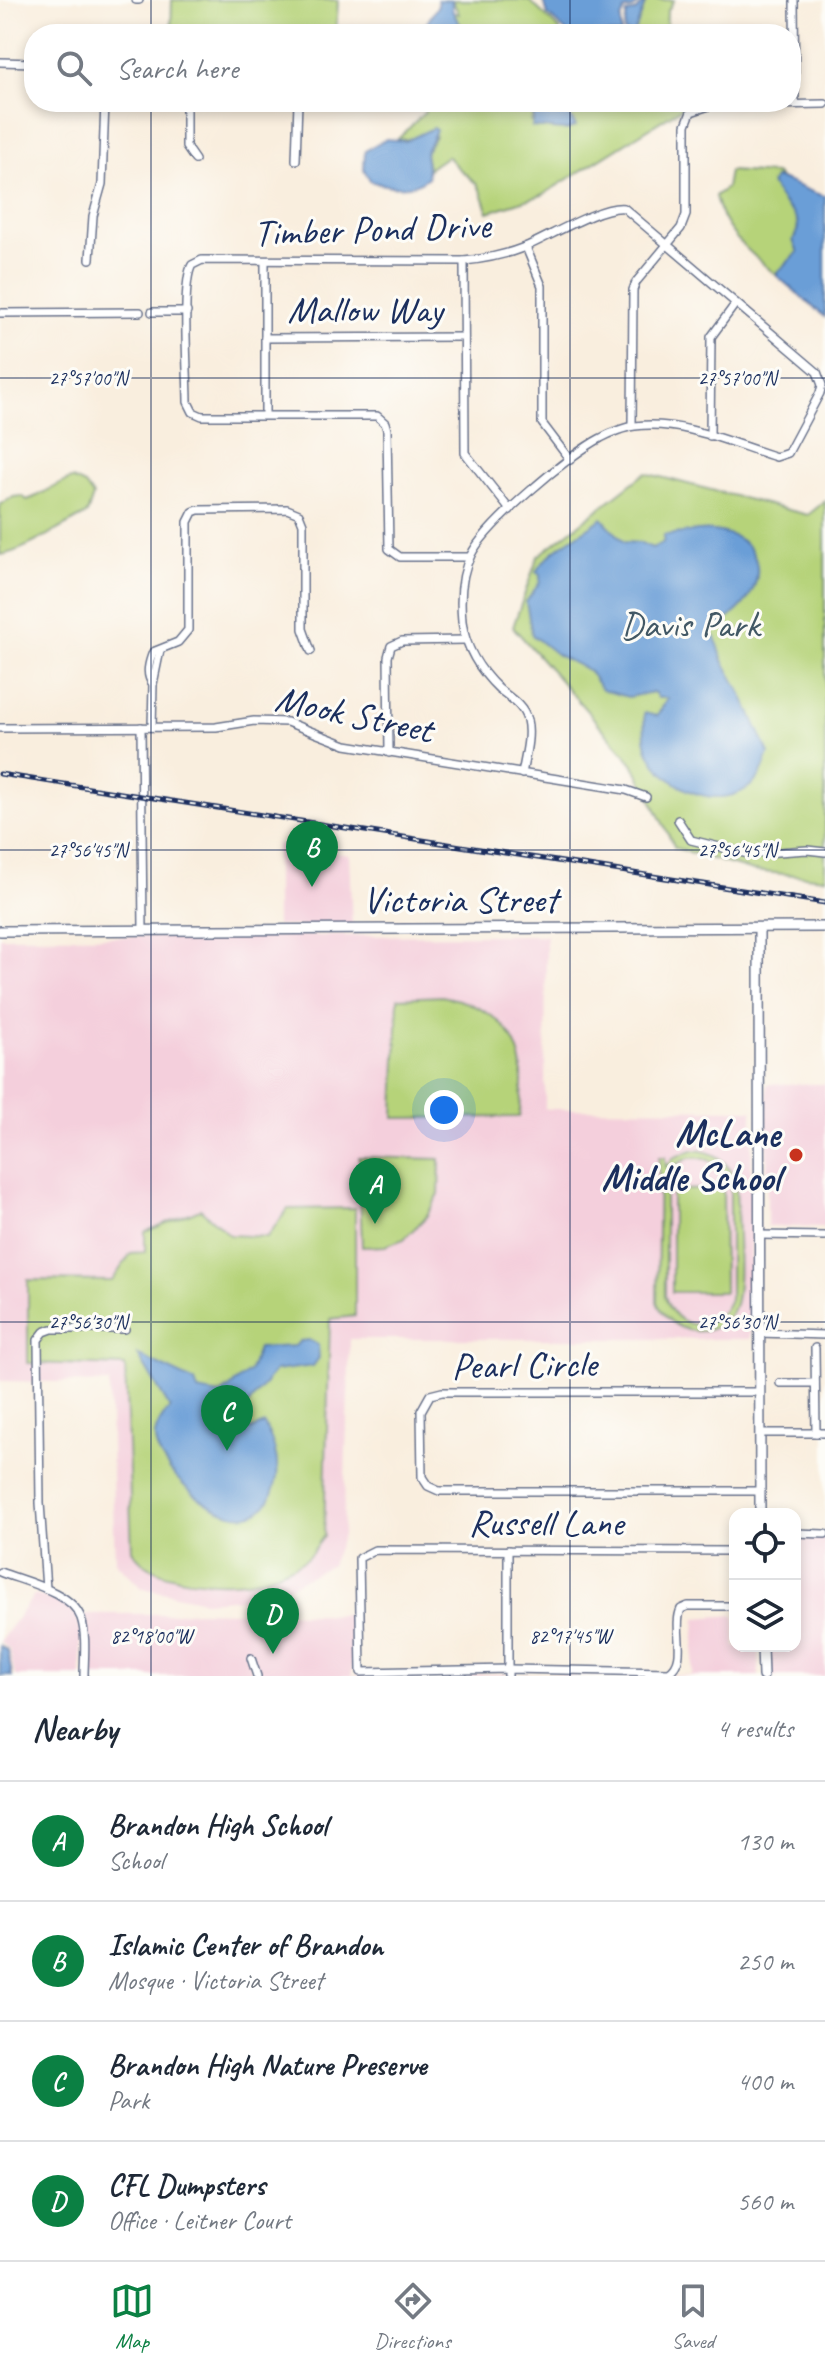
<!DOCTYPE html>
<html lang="en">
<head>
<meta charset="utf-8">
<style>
  body { margin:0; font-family:Caveat,sans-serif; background:#f2f2f3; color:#1f2937 }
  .controls { position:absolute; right:24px; bottom:24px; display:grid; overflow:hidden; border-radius:16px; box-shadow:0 4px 12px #0003 }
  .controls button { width:72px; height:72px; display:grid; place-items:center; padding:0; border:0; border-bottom:2px solid #e0e1e3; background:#fff; color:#1f2937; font:40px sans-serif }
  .you { position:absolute; left:444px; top:1110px; width:28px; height:28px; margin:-20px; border:6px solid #fff; border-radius:50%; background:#1a73e8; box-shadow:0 0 0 12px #1a73e833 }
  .badge { display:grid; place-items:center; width:52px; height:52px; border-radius:50%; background:#0b8043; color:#fff; font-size:26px; font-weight:700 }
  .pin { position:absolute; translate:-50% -66px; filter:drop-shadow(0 2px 4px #0008) }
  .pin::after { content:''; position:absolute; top:42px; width:28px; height:24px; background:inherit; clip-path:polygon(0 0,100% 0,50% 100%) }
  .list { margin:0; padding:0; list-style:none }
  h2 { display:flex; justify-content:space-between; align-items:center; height:104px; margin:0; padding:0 32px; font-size:34px }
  h2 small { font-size:26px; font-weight:400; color:#747a83 }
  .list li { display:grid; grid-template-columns:52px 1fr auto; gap:24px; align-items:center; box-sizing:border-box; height:120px; padding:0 32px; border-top:2px solid #e0e1e3 }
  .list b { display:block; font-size:30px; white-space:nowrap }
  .list p { margin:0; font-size:26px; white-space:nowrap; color:#747a83 }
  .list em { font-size:26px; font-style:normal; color:#747a83 }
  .icon { flex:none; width:44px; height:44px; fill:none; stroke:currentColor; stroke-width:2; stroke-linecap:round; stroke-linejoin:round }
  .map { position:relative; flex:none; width:825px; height:1676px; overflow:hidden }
  .search { position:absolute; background:#fff; box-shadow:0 4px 12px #0003; left:24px; right:24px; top:24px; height:88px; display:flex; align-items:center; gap:20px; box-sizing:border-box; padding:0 28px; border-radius:32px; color:#747a83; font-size:30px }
  .sheet { height:584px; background:#fff }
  nav { display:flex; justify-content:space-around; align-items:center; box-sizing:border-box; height:112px; border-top:2px solid #e0e1e3; background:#fff; font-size:22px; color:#747a83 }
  nav a { display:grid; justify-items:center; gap:4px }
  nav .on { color:#0b8043 }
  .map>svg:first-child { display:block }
</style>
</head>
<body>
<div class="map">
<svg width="825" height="1676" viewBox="0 0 825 1676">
  <rect width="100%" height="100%" fill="#fdfcf7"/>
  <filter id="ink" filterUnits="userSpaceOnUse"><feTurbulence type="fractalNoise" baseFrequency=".0125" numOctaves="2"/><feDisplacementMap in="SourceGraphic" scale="16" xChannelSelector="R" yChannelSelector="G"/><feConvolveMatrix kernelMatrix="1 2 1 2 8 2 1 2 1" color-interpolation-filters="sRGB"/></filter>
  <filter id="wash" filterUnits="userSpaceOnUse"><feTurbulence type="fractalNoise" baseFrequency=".006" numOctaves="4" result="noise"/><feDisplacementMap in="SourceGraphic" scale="32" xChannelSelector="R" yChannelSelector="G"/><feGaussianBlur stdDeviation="1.8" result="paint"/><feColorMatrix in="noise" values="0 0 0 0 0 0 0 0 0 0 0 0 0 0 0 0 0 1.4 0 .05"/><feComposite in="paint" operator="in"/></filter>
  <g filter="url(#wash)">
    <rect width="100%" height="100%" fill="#f9eede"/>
    <!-- built -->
    <g fill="#f4cfdc">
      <polygon points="276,844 349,855 352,926 276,926"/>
      <polygon points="546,935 545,1109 752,1110 750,1339 350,1339 343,1535 331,1565 270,1596 205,1601 142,1588 115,1562 109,1383 0,1381 0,937"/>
      <polygon points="767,1084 825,1084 825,1227 767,1226"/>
      <polygon points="795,1537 825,1538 825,1676 766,1676 765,1646 795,1646"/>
      <polygon points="34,1595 55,1600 70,1608 78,1618 81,1634 81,1676 15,1676 10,1650 0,1641"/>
      <polygon points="197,1611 351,1615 352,1675 491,1674 505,1674 505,1676 260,1676 252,1653 246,1656 253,1676 88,1676 88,1633 84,1614 168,1614"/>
      <polygon points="735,1615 735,1646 758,1646 759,1676 521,1676 521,1674 692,1675 696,1618"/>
    </g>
    <!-- green -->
    <g fill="#b6d379" stroke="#68816c" stroke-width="2" fill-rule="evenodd">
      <polygon points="172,0 338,0 336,34 171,34"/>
      <polygon points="452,0 529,0 560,30 559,34 467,34 453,13 459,14"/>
      <polygon points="647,0 674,0 667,12 666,34 634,34"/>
      <path d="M425,102H537L531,122C543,130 562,132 575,126L569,115L558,111L554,102H682L683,107L542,195L488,212C479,174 469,183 447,156L428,169L425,153L435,136L433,128L416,138L397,140L425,112Z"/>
      <path d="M729,171L775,174L781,179L775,178C771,208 811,209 793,240L798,252L777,273V276C751,253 722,232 715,196L726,188Z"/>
      <polygon points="645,473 808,515 825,501 825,878 753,871 675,848 633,763 513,627 538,556"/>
      <path d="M72,479L85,485L93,496L87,514C62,526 24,552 0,555V504L13,497L22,496L27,500C43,495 56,484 72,479Z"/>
      <path d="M442,996C475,1002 508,1018 519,1054C525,1072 521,1098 519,1117L394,1118L398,998Z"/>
      <path d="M692,1150C716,1151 727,1160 736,1182C736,1209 743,1285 734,1307C728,1322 712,1333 695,1331C678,1330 663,1318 657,1302L659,1157H665L666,1167L673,1158ZM689,1158C709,1156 725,1165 730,1185V1299C716,1334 675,1333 665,1296V1184L677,1164Z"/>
      <polygon points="359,1157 440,1159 439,1194 426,1217 404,1239 385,1246 362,1247"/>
      <polygon points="723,1189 724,1292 672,1292 672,1190"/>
      <path d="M355,1208V1316L330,1319L324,1536C318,1543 312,1555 304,1560C292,1567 272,1576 259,1579C224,1586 151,1584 132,1550L125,1366L28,1363V1280L112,1281L131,1253L145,1252V1232L200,1209L230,1235L267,1237L288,1209Z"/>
    </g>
    <!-- water -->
    <g fill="#6b9ed7" stroke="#43669a" stroke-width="2">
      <path d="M437,0H452C450,15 460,22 467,34H420L438,5Z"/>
      <polygon points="543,0 642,0 633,9 625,10 621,19 621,34 569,34 548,15"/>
      <polygon points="646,1 634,34 624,32 627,13 634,12"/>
      <polygon points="537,102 554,102 559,110 569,115 576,126 567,130 532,127"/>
      <path d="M433,128L436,130L425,153L428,177C413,191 388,187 370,181L364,170L365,151L386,139L406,141Z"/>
      <path d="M775,178C792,181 807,192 825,196V317L777,276V273L798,252L793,240C802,225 798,218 786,206C780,201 775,191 771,184Z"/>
      <path d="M602,518L624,542L641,543L652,548L663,543L664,535C682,535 697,528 714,531C759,536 771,576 740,608C732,617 720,623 711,632C722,646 718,654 726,666C743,693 756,725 769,754C765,763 762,776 755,782C721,815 664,789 648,750C643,739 645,725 644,713L657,716L668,698H658L654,692L628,697L602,690L588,670L557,655L532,635L526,602L540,582V575L536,572C551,547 579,536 602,518Z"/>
      <path d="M309,1340L318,1345L319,1358L313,1366L275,1371L236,1420L251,1430L264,1424C275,1444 282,1467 274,1489C251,1560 151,1470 155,1435C157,1424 163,1416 170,1408L138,1355L195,1382L198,1391L220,1395L250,1371L258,1348L295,1346L300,1341Z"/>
      <polygon points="0,1645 8,1651 12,1676 0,1676"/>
    </g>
  </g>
  <g filter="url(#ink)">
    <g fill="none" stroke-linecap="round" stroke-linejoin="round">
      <!-- minor casing -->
      <g stroke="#69728b" stroke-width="10">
        <g id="minor">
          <polyline points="136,0 139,0"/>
          <polyline points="794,0 795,104"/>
          <polyline points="0,62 34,63"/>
          <polyline points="186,102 186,147 195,160"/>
          <polyline points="331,102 343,105"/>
          <polyline points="296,160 298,102"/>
          <polyline points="526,247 542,286 542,423 570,460"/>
          <polyline points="90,259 93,216 102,184 105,102"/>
          <polyline points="265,261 265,415"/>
          <polyline points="464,261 465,453 510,510"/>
          <polyline points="152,312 187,312"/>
          <polyline points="0,313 140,312"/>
          <polyline points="265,338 464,337"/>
          <polyline points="632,426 633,290 636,282 681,228 686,215 686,125 691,112 709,106 825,104"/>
          <polyline points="710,436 711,337 736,303"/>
          <path d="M470,557H400L389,549L387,430L385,423L377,416H202L193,412L188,402C188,376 181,282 192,265L202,260L464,261C485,259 505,255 525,247C549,237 601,205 624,208L817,372L822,385L820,393L788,453L776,457C731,443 683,420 635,426C625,427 610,433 601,438C570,454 485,525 471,555C461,574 460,600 462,621C465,647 480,671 499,689C510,698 523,705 527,720C531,736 525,757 522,774"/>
          <path d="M153,684C145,675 149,662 153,652L178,642L188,630V522L193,512L198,510L287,509L299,514L303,524V629L311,651"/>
          <polyline points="141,727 143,930"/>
          <polyline points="152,727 153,684 160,650"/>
          <polyline points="0,728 216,727 254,721 287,722 346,745 626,790 646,797"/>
          <polyline points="389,753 388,657 391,646 402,641 466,640"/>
          <polyline points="678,820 691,840 748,854 807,850 825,852"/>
          <polyline points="759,1235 825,1236"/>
          <polyline points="759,1333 825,1335"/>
          <polyline points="815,1348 816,1433"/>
          <polyline points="780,1383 815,1383"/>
          <polyline points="760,1392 442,1392 430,1395 421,1411 422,1477 428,1486 439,1491 760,1491"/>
          <polyline points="760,1433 825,1433"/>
          <polyline points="795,1533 825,1534"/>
          <polyline points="508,1550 508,1676"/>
          <path d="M735,1551L375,1550L359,1558L361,1672L509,1669L669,1672C689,1659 672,1628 681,1609L688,1606H735"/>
          <path d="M0,1572C25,1582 71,1591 81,1618C87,1636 84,1658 84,1676"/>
          <polyline points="46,1589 40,1503 38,1340 44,1332 52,1329 125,1329"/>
          <polyline points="251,1658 257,1676"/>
        </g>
      </g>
      <!-- tertiary casing -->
      <g stroke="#69728b" stroke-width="12">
        <g id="tertiary">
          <polyline points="759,928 760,1514"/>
          <polyline points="0,931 825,927"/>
          <polyline points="762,1646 763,1676"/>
        </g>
      </g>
      <!-- minor -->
      <use href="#minor" stroke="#fff" stroke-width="7"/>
      <!-- tertiary -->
      <use href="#tertiary" stroke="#fff" stroke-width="9"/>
      <!-- rail casing -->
      <g stroke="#1b2f5e" stroke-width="5">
        <polyline id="rail" points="0,774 825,903"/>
      </g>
      <!-- rail -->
      <use href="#rail" stroke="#fdfcf7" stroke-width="2" stroke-dasharray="6" stroke-linecap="butt"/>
    </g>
  </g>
  <!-- ticks -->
  <path fill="none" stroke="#1b2f5e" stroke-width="2" stroke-opacity="0.45" d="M151,0V34M570,0V34M151,102V1676M570,102V1676M0,378H825M0,850H825M0,1322H825"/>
  <!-- markers -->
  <circle fill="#c8321e" stroke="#fdfcf7" stroke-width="3" cx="796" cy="1155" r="8"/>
  <g text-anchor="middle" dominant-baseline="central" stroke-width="6" stroke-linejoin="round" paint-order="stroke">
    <!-- street labels -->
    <g font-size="38" fill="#1b2f5e" stroke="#fdfcf7">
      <text transform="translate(372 229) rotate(-2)">Timber Pond Drive</text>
      <text x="365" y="309">Mallow Way</text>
      <text transform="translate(354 714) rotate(12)">Mook Street</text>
      <text x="460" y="899">Victoria Street</text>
      <text transform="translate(524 1365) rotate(-1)">Pearl Circle</text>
      <text x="546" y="1522">Russell Lane</text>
    </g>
    <!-- park labels -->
    <g font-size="38" fill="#425865" stroke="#fdfcf7">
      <text x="690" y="624">Davis Park</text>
    </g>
    <!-- poi labels -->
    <g font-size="38" font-weight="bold" fill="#1b2f5e" stroke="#fdfcf7" text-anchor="end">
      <text x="780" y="1133">McLane<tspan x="780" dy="44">Middle School</tspan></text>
    </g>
  </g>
  <g font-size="20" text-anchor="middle" fill="#1b2f5e" stroke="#fdfcf7" stroke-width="6" stroke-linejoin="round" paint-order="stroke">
    <text x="88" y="385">27°57'00"N</text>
    <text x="737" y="385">27°57'00"N</text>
    <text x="88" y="857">27°56'45"N</text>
    <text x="737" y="857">27°56'45"N</text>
    <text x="88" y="1329">27°56'30"N</text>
    <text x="737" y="1329">27°56'30"N</text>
    <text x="151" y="1643">82°18'00"W</text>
    <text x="570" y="1643">82°17'45"W</text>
  </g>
</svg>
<div class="controls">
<button><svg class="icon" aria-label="locate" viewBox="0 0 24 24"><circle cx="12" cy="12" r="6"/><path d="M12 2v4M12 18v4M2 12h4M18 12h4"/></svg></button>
<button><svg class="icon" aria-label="layers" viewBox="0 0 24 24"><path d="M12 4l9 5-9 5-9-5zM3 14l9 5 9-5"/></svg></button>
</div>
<div class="you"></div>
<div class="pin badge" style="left:375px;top:1224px">A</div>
<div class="pin badge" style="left:312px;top:887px">B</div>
<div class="pin badge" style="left:227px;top:1451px">C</div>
<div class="pin badge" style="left:273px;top:1654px">D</div>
<div class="search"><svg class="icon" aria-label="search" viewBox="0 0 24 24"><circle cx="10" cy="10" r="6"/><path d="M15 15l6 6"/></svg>Search here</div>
</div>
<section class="sheet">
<h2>Nearby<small>4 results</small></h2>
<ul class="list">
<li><span class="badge">A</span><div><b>Brandon High School</b><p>School</p></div><em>130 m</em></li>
<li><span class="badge">B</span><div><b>Islamic Center of Brandon</b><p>Mosque · Victoria Street</p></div><em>250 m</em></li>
<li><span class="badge">C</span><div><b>Brandon High Nature Preserve</b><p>Park</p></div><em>400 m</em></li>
<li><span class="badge">D</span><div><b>CFL Dumpsters</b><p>Office · Leitner Court</p></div><em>560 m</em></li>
</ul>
</section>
<nav>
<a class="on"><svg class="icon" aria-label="map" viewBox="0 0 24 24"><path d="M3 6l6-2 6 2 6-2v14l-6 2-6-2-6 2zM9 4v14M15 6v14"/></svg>Map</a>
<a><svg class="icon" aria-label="directions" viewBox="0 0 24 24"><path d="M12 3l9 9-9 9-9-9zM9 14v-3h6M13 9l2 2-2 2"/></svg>Directions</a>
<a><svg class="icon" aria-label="saved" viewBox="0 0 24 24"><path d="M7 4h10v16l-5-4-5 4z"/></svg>Saved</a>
</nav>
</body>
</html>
